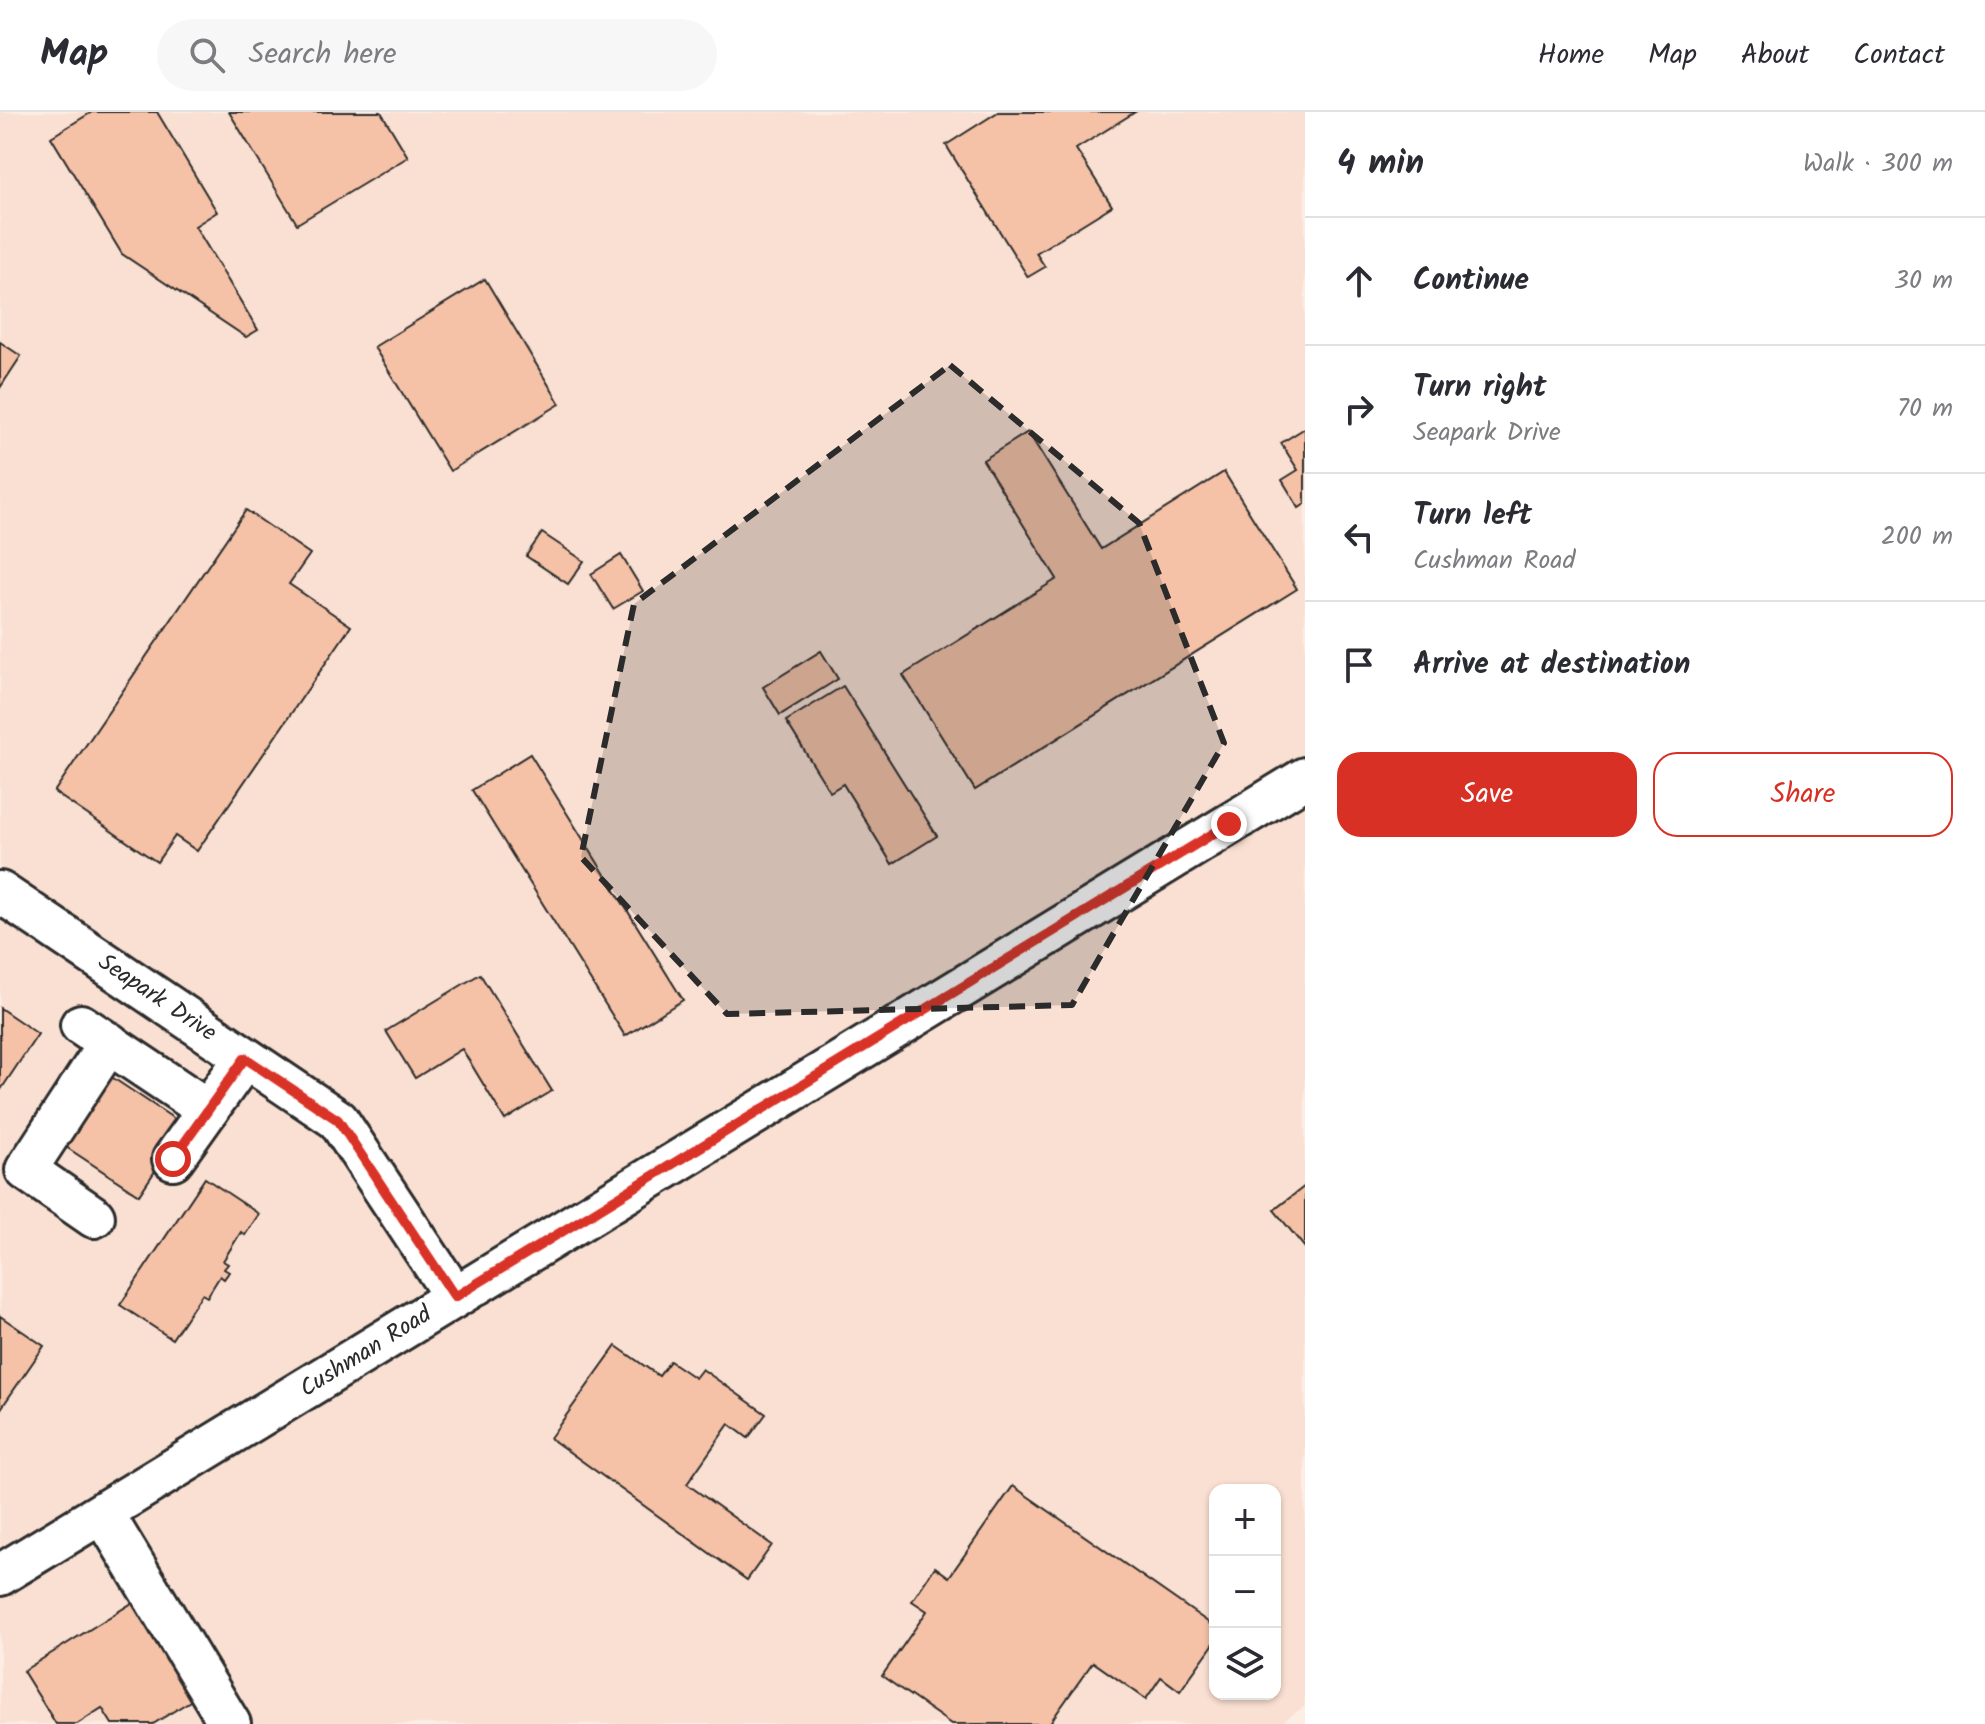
<!DOCTYPE html>
<html lang="en">
<head>
<meta charset="utf-8">
<style>
  body { margin:0; font-family:Kalam,sans-serif; background:#f7f7f7; color:#2b2b33 }
  .controls { position:absolute; right:24px; bottom:24px; display:grid; overflow:hidden; border-radius:16px; box-shadow:0 2px 6px #0004 }
  .controls button { width:72px; height:72px; display:grid; place-items:center; padding:0; border:0; border-bottom:2px solid #e1e1e2; background:#fff; color:#2b2b33; font:40px sans-serif }
  .stop { position:absolute; width:24px; height:24px; margin:-18px; border:6px solid #d93025; border-radius:50%; background:#fff }
  .stop.end { background:#d93025; border-color:#fff; box-shadow:0 2px 8px #0008 }
  .list { margin:0; padding:0; list-style:none }
  h2 { display:flex; justify-content:space-between; align-items:center; height:104px; margin:0; padding:0 32px; font-size:34px }
  h2 small { font-size:26px; font-weight:400; color:#7c7c81 }
  .list li { display:grid; grid-template-columns:52px 1fr auto; gap:24px; align-items:center; box-sizing:border-box; height:128px; padding:0 32px; border-top:2px solid #e1e1e2 }
  .list b { display:block; font-size:30px; white-space:nowrap }
  .list p { margin:0; font-size:26px; white-space:nowrap; color:#7c7c81 }
  .list em { font-size:26px; font-style:normal; color:#7c7c81 }
  .actions { display:flex; gap:16px; padding:24px 32px }
  .actions a { flex:1; padding:18px 0; border:2px solid #d93025; border-radius:24px; text-align:center; font-size:28px; color:#d93025 }
  .actions .main { background:#d93025; color:#fff }
  .icon { flex:none; width:44px; height:44px; fill:none; stroke:currentColor; stroke-width:2; stroke-linecap:round; stroke-linejoin:round }
  .map { position:relative; flex:none; width:1305px; height:1612px; overflow:hidden }
  header { display:flex; align-items:center; gap:48px; box-sizing:border-box; height:112px; padding:0 40px; background:#fff; border-bottom:2px solid #e1e1e2 }
  header strong { font-size:38px }
  nav { display:flex; gap:44px; margin-inline-start:auto; font-size:28px }
  .search { width:560px; height:72px; background:#f7f7f7; display:flex; align-items:center; gap:20px; box-sizing:border-box; padding:0 28px; border-radius:44px; color:#7c7c81; font-size:30px }
  main { display:flex }
  aside { flex:1; background:#fff }
  .map>svg:first-child { display:block }
</style>
</head>
<body>
<header>
<strong>Map</strong>
<div class="search"><svg class="icon" aria-label="search" viewBox="0 0 24 24"><circle cx="10" cy="10" r="6"/><path d="M15 15l6 6"/></svg>Search here</div>
<nav><a>Home</a><a>Map</a><a>About</a><a>Contact</a></nav>
</header>
<main>
<div class="map">
<svg width="1305" height="1612" viewBox="0 0 1305 1612">
  <rect width="100%" height="100%" fill="#fcede5"/>
  <filter id="ink" filterUnits="userSpaceOnUse"><feTurbulence type="fractalNoise" baseFrequency=".0125" numOctaves="2"/><feDisplacementMap in="SourceGraphic" scale="16" xChannelSelector="R" yChannelSelector="G"/><feConvolveMatrix kernelMatrix="1 2 1 2 8 2 1 2 1" color-interpolation-filters="sRGB"/></filter>
  <g filter="url(#ink)">
    <!-- built -->
    <path fill="#fae0d2" fill-rule="evenodd" d="M0,0H1305V1594L1279,1612H0ZM1215,1378H1275V1582H1215Z"/>
    <!-- building -->
    <g fill="#f6c2a7" stroke="#2b2b2b" stroke-width="2">
      <polygon points="92,0 157,0 217,100 195,114 258,218 246,225 122,142 51,25"/>
      <polygon points="229,0 381,0 408,45 297,112"/>
      <polygon points="998,0 1135,0 1076,37 1112,94 1036,141 1045,155 1028,165 946,33"/>
      <polygon points="485,167 560,292 450,359 374,235"/>
      <polygon points="0,230 21,244 0,276"/>
      <polygon points="1305,316 1305,392 1299,396 1282,368 1298,358 1281,331"/>
      <polygon points="1028,320 1101,437 1224,360 1297,477 975,678 903,563 1057,467 983,348"/>
      <polygon points="246,398 310,442 289,472 351,514 197,739 175,724 157,750 54,680"/>
      <polygon points="542,421 584,449 568,472 526,444"/>
      <polygon points="621,443 643,479 613,497 591,462"/>
      <polygon points="821,539 838,567 780,603 763,575"/>
      <polygon points="843,574 937,724 892,752 843,672 830,680 786,609"/>
      <polygon points="530,642 683,888 625,924 472,678"/>
      <polygon points="480,862 552,979 505,1008 462,937 415,966 386,919"/>
      <polygon points="0,896 38,922 0,979"/>
      <polygon points="110,964 185,1014 139,1083 63,1033"/>
      <polygon points="205,1066 259,1102 245,1123 241,1120 223,1149 228,1152 224,1157 229,1160 224,1167 220,1164 207,1185 202,1182 172,1227 120,1193"/>
      <polygon points="1305,1074 1305,1136 1274,1098"/>
      <polygon points="0,1204 44,1234 0,1298"/>
      <polygon points="616,1234 659,1264 670,1249 695,1266 702,1257 766,1302 748,1326 729,1312 687,1372 772,1433 747,1468 550,1326"/>
      <polygon points="1013,1374 1215,1515 1215,1530 1180,1579 1161,1565 1146,1587 1093,1550 1049,1612 951,1612 882,1564 927,1499 912,1489 935,1455 949,1465"/>
      <polygon points="137,1488 195,1586 153,1612 112,1612 102,1596 77,1612 56,1612 23,1559"/>
    </g>
    <g fill="none" stroke-linecap="round" stroke-linejoin="round">
      <!-- minor casing -->
      <g stroke="#2b2b2b" stroke-width="46">
        <g id="minor">
          <polyline points="0,780 338,1008 455,1185"/>
          <polyline points="81,913 208,998"/>
          <polyline points="173,1047 245,946"/>
          <polyline points="94,1105 26,1058 109,931"/>
          <polyline points="103,1401 230,1612"/>
          <polyline points="0,1463 1305,666"/>
        </g>
      </g>
      <!-- minor -->
      <use href="#minor" stroke="#fff" stroke-width="40"/>
    </g>
  </g>
  <g fill="none" stroke-linecap="round" stroke-linejoin="round" filter="url(#ink)">
    <!-- route -->
    <polyline stroke="#d93025" stroke-width="10" points="173,1047 245,946 338,1008 455,1185 1229,712"/>
  </g>
  <!-- marked area -->
  <path fill="#2b2b2b" fill-opacity="0.2" stroke="#2b2b2b" stroke-width="6" stroke-dasharray="16 10" stroke-linejoin="round" d="M950,253L1139,411L1224,631L1072,893L727,902L581,745L634,492Z"/>
  <g text-anchor="middle" dominant-baseline="central" stroke-width="8" stroke-linejoin="round" paint-order="stroke">
    <!-- street labels -->
    <g font-size="24" fill="#2b2b2b" stroke="#fff">
      <text transform="translate(157 886) rotate(34)">Seapark Drive</text>
      <text transform="translate(366 1240) rotate(-32)">Cushman Road</text>
    </g>
  </g>
</svg>
<div class="controls">
<button>+</button>
<button>−</button>
<button><svg class="icon" aria-label="layers" viewBox="0 0 24 24"><path d="M12 4l9 5-9 5-9-5zM3 14l9 5 9-5"/></svg></button>
</div>
<div class="stop" style="left:173px;top:1047px"></div>
<div class="stop end" style="left:1229px;top:712px"></div>
</div>
<aside>
<h2>4 min<small>Walk · 300 m</small></h2>
<ul class="list">
<li><svg class="icon" aria-label="ahead" viewBox="0 0 24 24"><path d="M12 20V5M6 11l6-6 6 6"/></svg><div><b>Continue</b></div><em>30 m</em></li>
<li><svg class="icon" aria-label="right" viewBox="0 0 24 24"><path d="M7 20v-9h11M14 6l5 5-5 5"/></svg><div><b>Turn right</b><p>Seapark Drive</p></div><em>70 m</em></li>
<li><svg class="icon" aria-label="left" viewBox="0 0 24 24"><path d="M17 20v-9H6M10 6l-5 5 5 5"/></svg><div><b>Turn left</b><p>Cushman Road</p></div><em>200 m</em></li>
<li><svg class="icon" aria-label="arrive" viewBox="0 0 24 24"><path d="M6 21V4h12l-3 4 3 4H6"/></svg><div><b>Arrive at destination</b></div></li>
</ul>
<div class="actions"><a class="main">Save</a><a>Share</a></div>
</aside>
</main>
</body>
</html>
